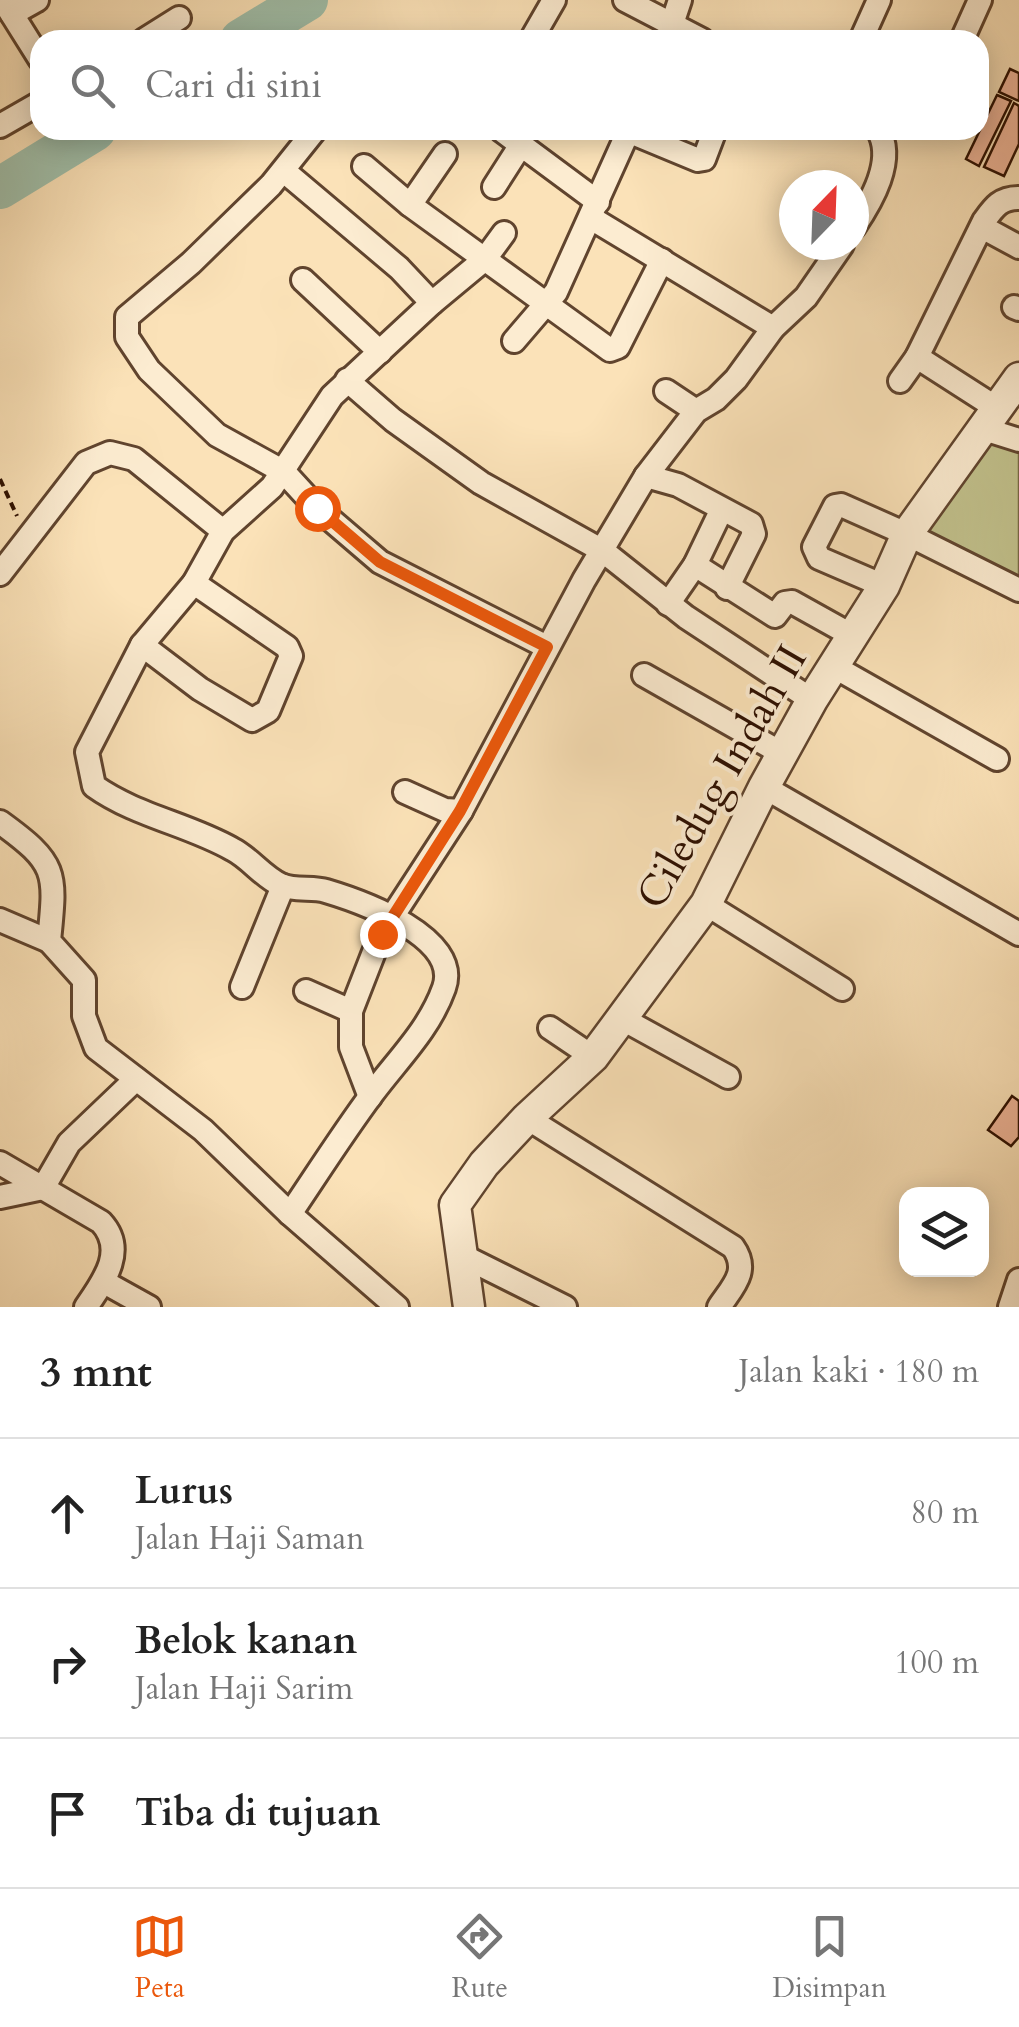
<!DOCTYPE html>
<html lang="id">
<head>
<meta charset="utf-8">
<style>
  body { margin:0; font-family:Cardo,serif; background:#f6f6f6; color:#222 }
  .controls { position:absolute; right:30px; bottom:30px; display:grid; overflow:hidden; border-radius:20px; box-shadow:0 5px 25px #0003 }
  .controls button { width:90px; height:90px; display:grid; place-items:center; padding:0; border:0; border-bottom:2px solid #e0e0e0; background:#fff; color:#222; font:50px sans-serif }
  .compass { position:absolute; left:779px; top:170px; width:90px; height:90px; border-radius:50%; background:#fff; box-shadow:0 5px 25px #0003; rotate:23deg }
  .stop { position:absolute; width:30px; height:30px; margin:-22px; border:8px solid #ea580c; border-radius:50%; background:#fff }
  .stop.end { background:#ea580c; border-color:#fff; box-shadow:0 2px 10px #0008 }
  .list { margin:0; padding:0; list-style:none }
  h2 { display:flex; justify-content:space-between; align-items:center; height:130px; margin:0; padding:0 40px; font-size:42px }
  h2 small { font-size:32px; font-weight:400; color:#767676 }
  .list li { display:grid; grid-template-columns:65px 1fr auto; gap:30px; align-items:center; box-sizing:border-box; height:150px; padding:0 40px; border-top:2px solid #e0e0e0 }
  .list b { display:block; font-size:38px; white-space:nowrap }
  .list p { margin:0; font-size:32px; white-space:nowrap; color:#767676 }
  .list em { font-size:32px; font-style:normal; color:#767676 }
  .icon { flex:none; width:55px; height:55px; fill:none; stroke:currentColor; stroke-width:2; stroke-linecap:round; stroke-linejoin:round }
  .map { position:relative; flex:none; width:1019px; height:1307px; overflow:hidden }
  .search { position:absolute; background:#fff; box-shadow:0 5px 25px #0003; left:30px; right:30px; top:30px; height:110px; display:flex; align-items:center; gap:25px; box-sizing:border-box; padding:0 35px; border-radius:30px; color:#767676; font-size:38px }
  .sheet { height:580px; background:#fff }
  nav { display:flex; justify-content:space-around; align-items:center; box-sizing:border-box; height:140px; border-top:2px solid #e0e0e0; background:#fff; font-size:28px; color:#767676 }
  nav a { display:grid; justify-items:center; gap:5px }
  nav .on { color:#ea580c }
  .map>svg:first-child { display:block }
</style>
</head>
<body>
<div class="map">
<svg width="1019" height="1307" viewBox="0 0 1019 1307">
  <rect width="100%" height="100%" fill="#fbe2b8"/>
  <filter id="stains"><feTurbulence type="fractalNoise" baseFrequency=".002" numOctaves="4"/><feColorMatrix values="0 0 0 0 .2 0 0 0 0 .09 0 0 0 0 .02 0 0 0 .5 -.17"/></filter>
  <radialGradient id="worn" r=".72"><stop offset=".6" stop-color="#630" stop-opacity="0"/><stop offset="1" stop-color="#630" stop-opacity=".3"/></radialGradient>
  <!-- green -->
  <polygon fill="#c2c28d" stroke="#786846" stroke-width="2.5" points="984,429 1019,444 1019,585 907,534"/>
  <g fill="none" stroke-linecap="round" stroke-linejoin="round">
    <!-- river -->
    <g stroke="#a0bfaa" stroke-width="42">
      <polyline points="241,40 307,0"/>
      <polyline points="0,188 95,130"/>
    </g>
  </g>
  <!-- building -->
  <g fill="#eeb497" stroke="#2d0f00" stroke-width="2.5">
    <polygon points="1010,69 1019,73 1019,101 999,92"/>
    <polygon points="997,95 1011,101 979,166 966,159"/>
    <polygon points="1014,103 1019,106 1019,144 1004,176 984,167"/>
    <polygon points="1012,1096 1019,1101 1019,1137 1011,1146 988,1130"/>
  </g>
  <g fill="none" stroke-linecap="round" stroke-linejoin="round">
    <!-- minor casing -->
    <g stroke="#60442e" stroke-width="28">
      <g id="minor">
        <polyline points="3,0 40,59"/>
        <polyline points="625,0 702,40"/>
        <polyline points="12,14 37,0"/>
        <polyline points="667,39 680,0"/>
        <polyline points="144,40 179,18"/>
        <polyline points="531,40 554,0"/>
        <polyline points="861,40 879,0"/>
        <polyline points="962,40 980,0"/>
        <polyline points="0,126 40,103"/>
        <polyline points="315,130 271,185 191,263 127,317 127,337 149,370 217,435 284,472 317,508 380,562 547,647"/>
        <polyline points="501,130 598,202"/>
        <polyline points="628,131 698,160 704,159 715,130"/>
        <polyline points="364,166 410,205 610,350 618,347 662,260"/>
        <path d="M284,171L399,268L432,303L332,396L272,487L223,531L194,583L142,645L87,752L94,786C136,816 188,824 232,849C250,858 263,877 281,885C294,891 313,887 326,891C363,902 462,938 444,988C429,1030 398,1059 372,1094C343,1133 317,1174 290,1214"/>
        <polyline points="494,187 517,151 524,147"/>
        <polyline points="410,205 445,154"/>
        <polyline points="591,218 773,328"/>
        <path d="M854,227C871,202 896,160 878,130"/>
        <polyline points="982,227 1019,247"/>
        <polyline points="303,280 380,352"/>
        <polyline points="432,303 485,259 504,233"/>
        <polyline points="1014,307 1019,309"/>
        <polyline points="514,341 556,292 629,130"/>
        <polyline points="917,357 998,409"/>
        <polyline points="347,380 393,420 481,483 603,551 686,617 812,700"/>
        <path d="M900,381L917,357L984,221C994,207 1000,198 1019,198"/>
        <polyline points="666,391 696,411"/>
        <polyline points="984,429 1019,440"/>
        <polyline points="646,476 678,485 751,524 754,534 727,588"/>
        <polyline points="695,565 775,616 785,603 792,602 853,636"/>
        <polyline points="0,574 86,463 110,453 134,459 223,531"/>
        <polyline points="884,586 819,558 814,547 835,506 841,505 913,537 1019,590"/>
        <polyline points="668,604 695,565 721,511"/>
        <polyline points="142,645 200,689 252,720 268,711 291,656 287,647 194,583"/>
        <polyline points="833,666 997,759"/>
        <polyline points="644,675 783,754"/>
        <polyline points="764,787 1019,934"/>
        <polyline points="405,792 445,810 461,811"/>
        <path d="M0,822C58,864 56,872 49,941L84,980V1016L96,1048L203,1130L290,1214L397,1307"/>
        <polyline points="706,904 842,989"/>
        <polyline points="0,920 49,941"/>
        <polyline points="242,987 283,886"/>
        <polyline points="306,991 351,1011"/>
        <polyline points="621,1018 728,1077"/>
        <polyline points="550,1028 593,1057"/>
        <polyline points="370,1097 351,1047 351,1011 381,934 461,811 584,580 646,476 696,411 716,399 736,379 773,328 806,297 842,245"/>
        <path d="M527,1118L733,1247C750,1271 733,1286 719,1307"/>
        <path d="M0,1163L101,1222C127,1250 104,1281 86,1307"/>
        <polyline points="43,1188 69,1143 136,1079"/>
        <polyline points="0,1197 43,1188"/>
        <polyline points="461,1255 565,1307"/>
        <polyline points="104,1282 149,1307"/>
        <polyline points="1010,1307 1019,1280"/>
      </g>
    </g>
    <!-- tertiary casing -->
    <g stroke="#60442e" stroke-width="35">
      <polyline id="tertiary" points="469,1307 455,1205 484,1164 527,1118 593,1057 706,904 764,787 812,700 884,586 907,534 1019,378"/>
    </g>
    <!-- path -->
    <polyline stroke="#2d0f00" stroke-width="4" stroke-dasharray="8 5" stroke-linecap="butt" points="0,479 17,516"/>
    <!-- minor -->
    <use href="#minor" stroke="#fcecd1" stroke-width="22"/>
    <!-- tertiary -->
    <use href="#tertiary" stroke="#fcecd1" stroke-width="30"/>
  </g>
  <g fill="none" stroke-linecap="round" stroke-linejoin="round">
    <!-- route -->
    <polyline stroke="#ea580c" stroke-width="12" points="317,508 380,562 547,647 460,811 382,934"/>
  </g>
  <g text-anchor="middle" dominant-baseline="central" stroke-width="8" stroke-linejoin="round" paint-order="stroke">
    <!-- street labels -->
    <g font-size="42" fill="#2d0f00" stroke="#fcecd1">
      <text transform="translate(722 777) rotate(-60)">Ciledug Indah II</text>
    </g>
  </g>
  <rect width="100%" height="100%" filter="url(#stains)"/>
  <rect width="100%" height="100%" fill="url(#worn)"/>
</svg>
<div class="controls">
<button><svg class="icon" aria-label="layers" viewBox="0 0 24 24"><path d="M12 4l9 5-9 5-9-5zM3 14l9 5 9-5"/></svg></button>
</div>
<svg class="compass" viewBox="-18 -18 36 36"><path d="M0-13l5 13h-10z" fill="#e53935"/><path d="M0 13l5-13h-10z" fill="#767676"/></svg>
<div class="stop" style="left:317px;top:508px"></div>
<div class="stop end" style="left:382px;top:934px"></div>
<div class="search"><svg class="icon" aria-label="search" viewBox="0 0 24 24"><circle cx="10" cy="10" r="6"/><path d="M15 15l6 6"/></svg>Cari di sini</div>
</div>
<section class="sheet">
<h2>3 mnt<small>Jalan kaki · 180 m</small></h2>
<ul class="list">
<li><svg class="icon" aria-label="ahead" viewBox="0 0 24 24"><path d="M12 20V5M6 11l6-6 6 6"/></svg><div><b>Lurus</b><p>Jalan Haji Saman</p></div><em>80 m</em></li>
<li><svg class="icon" aria-label="right" viewBox="0 0 24 24"><path d="M7 20v-9h11M14 6l5 5-5 5"/></svg><div><b>Belok kanan</b><p>Jalan Haji Sarim</p></div><em>100 m</em></li>
<li><svg class="icon" aria-label="arrive" viewBox="0 0 24 24"><path d="M6 21V4h12l-3 4 3 4H6"/></svg><div><b>Tiba di tujuan</b></div></li>
</ul>
</section>
<nav>
<a class="on"><svg class="icon" aria-label="map" viewBox="0 0 24 24"><path d="M3 6l6-2 6 2 6-2v14l-6 2-6-2-6 2zM9 4v14M15 6v14"/></svg>Peta</a>
<a><svg class="icon" aria-label="directions" viewBox="0 0 24 24"><path d="M12 3l9 9-9 9-9-9zM9 14v-3h6M13 9l2 2-2 2"/></svg>Rute</a>
<a><svg class="icon" aria-label="saved" viewBox="0 0 24 24"><path d="M7 4h10v16l-5-4-5 4z"/></svg>Disimpan</a>
</nav>
</body>
</html>
